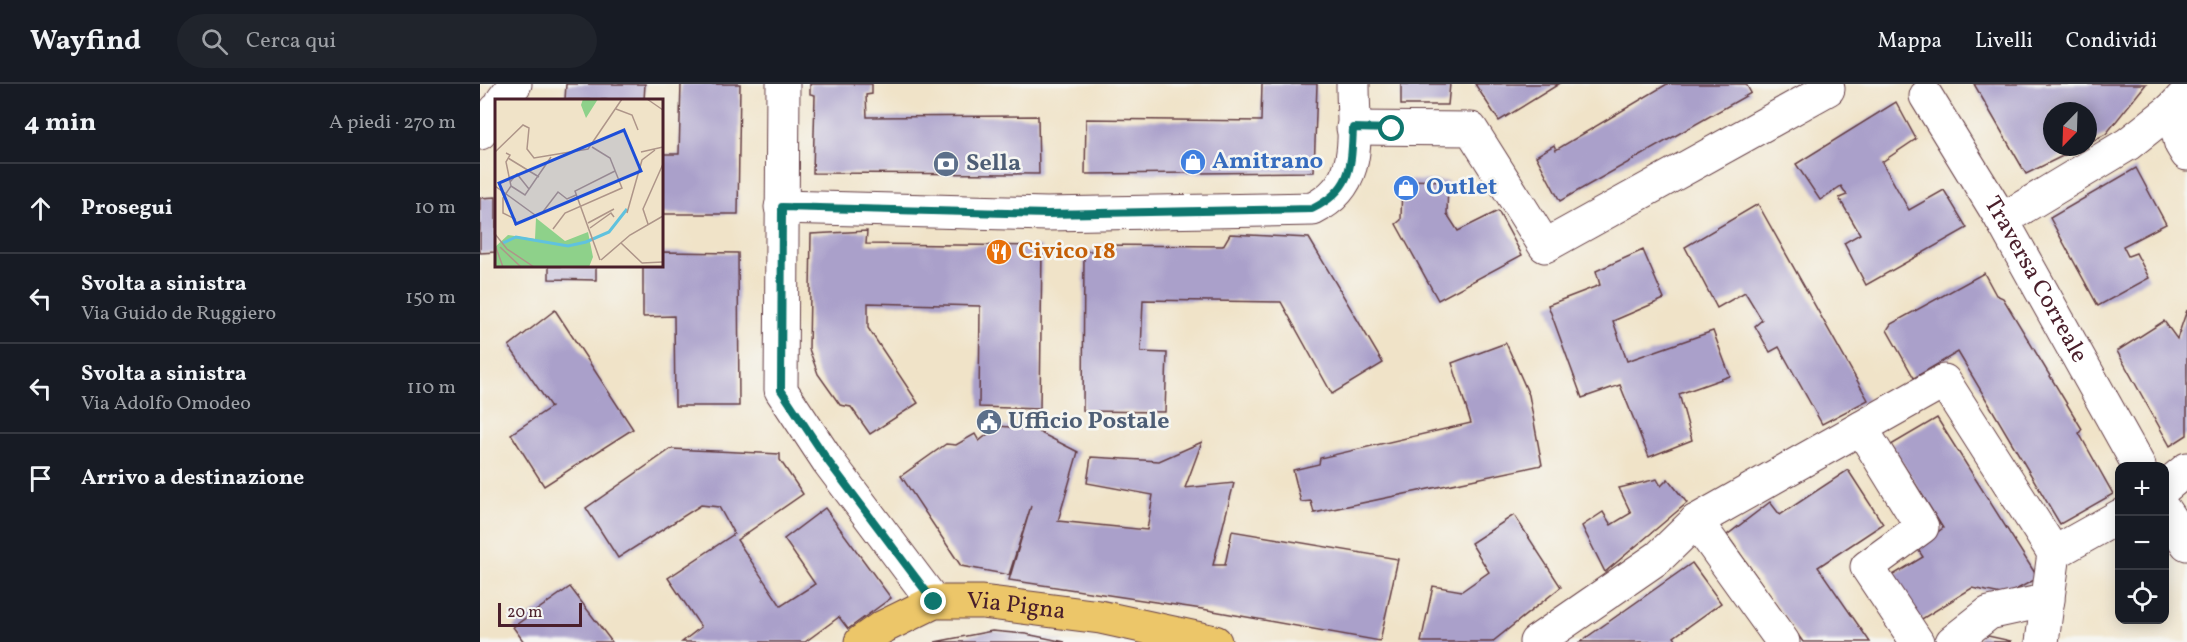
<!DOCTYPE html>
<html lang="it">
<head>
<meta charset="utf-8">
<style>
  body { margin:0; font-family:Vollkorn,serif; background:#20242c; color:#f1f3f6 }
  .controls { position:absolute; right:18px; bottom:18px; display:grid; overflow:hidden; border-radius:12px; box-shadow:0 3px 15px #0003 }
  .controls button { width:54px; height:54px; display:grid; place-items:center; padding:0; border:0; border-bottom:2px solid #363941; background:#171b24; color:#f1f3f6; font:30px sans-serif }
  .compass { position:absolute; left:1563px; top:18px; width:54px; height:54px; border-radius:50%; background:#171b24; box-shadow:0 3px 15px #0003; rotate:203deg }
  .scale { position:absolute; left:18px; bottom:15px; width:84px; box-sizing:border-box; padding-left:6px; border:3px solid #4a1f2b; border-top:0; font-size:16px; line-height:21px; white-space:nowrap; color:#4a1f2b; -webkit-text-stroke:4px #f6f6f2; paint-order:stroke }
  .stop { position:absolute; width:18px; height:18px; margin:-14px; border:4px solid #0f766e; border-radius:50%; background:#fff }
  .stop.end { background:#0f766e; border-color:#fff; box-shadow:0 2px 6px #0008 }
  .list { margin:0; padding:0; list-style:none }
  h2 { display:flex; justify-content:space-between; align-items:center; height:78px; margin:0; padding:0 24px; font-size:26px }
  h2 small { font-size:20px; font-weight:400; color:#9ea1a6 }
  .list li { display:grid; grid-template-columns:39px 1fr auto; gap:18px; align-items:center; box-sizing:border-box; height:90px; padding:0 24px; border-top:2px solid #363941 }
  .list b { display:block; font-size:22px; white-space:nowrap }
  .list p { margin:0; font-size:20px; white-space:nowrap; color:#9ea1a6 }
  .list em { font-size:20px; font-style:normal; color:#9ea1a6 }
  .icon { flex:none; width:33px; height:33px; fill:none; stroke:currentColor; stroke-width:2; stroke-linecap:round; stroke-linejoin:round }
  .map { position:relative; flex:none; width:1707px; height:558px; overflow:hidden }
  header { display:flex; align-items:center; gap:36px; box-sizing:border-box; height:84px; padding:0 30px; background:#171b24; border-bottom:2px solid #363941 }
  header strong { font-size:28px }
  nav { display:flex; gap:33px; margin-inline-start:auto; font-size:21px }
  .search { width:420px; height:54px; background:#20242c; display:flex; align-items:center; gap:15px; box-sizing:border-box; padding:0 21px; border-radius:33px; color:#9ea1a6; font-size:22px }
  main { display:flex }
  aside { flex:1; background:#171b24 }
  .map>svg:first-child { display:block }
</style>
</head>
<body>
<header>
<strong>Wayfind</strong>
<div class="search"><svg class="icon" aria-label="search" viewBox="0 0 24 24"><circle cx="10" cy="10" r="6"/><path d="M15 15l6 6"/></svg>Cerca qui</div>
<nav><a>Mappa</a><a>Livelli</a><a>Condividi</a></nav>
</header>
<main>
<aside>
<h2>4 min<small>A piedi · 270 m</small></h2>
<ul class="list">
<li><svg class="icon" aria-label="ahead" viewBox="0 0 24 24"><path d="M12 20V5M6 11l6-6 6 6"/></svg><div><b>Prosegui</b></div><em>10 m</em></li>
<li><svg class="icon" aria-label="left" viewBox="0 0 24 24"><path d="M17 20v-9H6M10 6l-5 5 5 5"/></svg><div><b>Svolta a sinistra</b><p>Via Guido de Ruggiero</p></div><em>150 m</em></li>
<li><svg class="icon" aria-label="left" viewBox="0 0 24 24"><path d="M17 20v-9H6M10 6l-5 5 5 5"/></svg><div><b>Svolta a sinistra</b><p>Via Adolfo Omodeo</p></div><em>110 m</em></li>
<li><svg class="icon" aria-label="arrive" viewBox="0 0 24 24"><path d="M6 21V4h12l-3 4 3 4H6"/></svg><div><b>Arrivo a destinazione</b></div></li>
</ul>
</aside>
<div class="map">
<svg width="1707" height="558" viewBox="0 0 1707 558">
  <rect width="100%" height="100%" fill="#f6f6f2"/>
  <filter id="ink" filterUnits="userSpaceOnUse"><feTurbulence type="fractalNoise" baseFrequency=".0167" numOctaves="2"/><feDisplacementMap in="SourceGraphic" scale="12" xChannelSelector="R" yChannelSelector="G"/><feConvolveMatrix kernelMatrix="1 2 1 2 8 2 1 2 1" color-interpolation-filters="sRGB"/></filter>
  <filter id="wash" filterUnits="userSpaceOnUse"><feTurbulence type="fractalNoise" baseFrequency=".008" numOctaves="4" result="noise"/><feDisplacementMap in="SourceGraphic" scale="24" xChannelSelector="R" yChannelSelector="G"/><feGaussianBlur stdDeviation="1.35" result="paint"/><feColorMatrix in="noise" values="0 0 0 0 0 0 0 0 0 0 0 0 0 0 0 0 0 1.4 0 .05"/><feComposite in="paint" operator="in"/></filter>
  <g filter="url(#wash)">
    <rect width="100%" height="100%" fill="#f0e3c8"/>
    <g id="blocks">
      <!-- building -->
      <g fill="#aaa0ca">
        <polygon points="86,0 165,0 164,16 85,16"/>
        <polygon points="201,0 260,0 258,130 182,130 182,70 199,70"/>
        <polygon points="330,0 392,0 392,10 386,11 387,33 558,32 559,90 333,89 335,11 330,10"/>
        <polygon points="782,0 837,0 834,88 605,90 606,35 781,37"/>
        <polygon points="921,0 970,0 968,21 921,21"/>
        <polygon points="995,0 1079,0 1019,37"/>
        <polygon points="1187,0 1266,0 1271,9 1080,117 1056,72 1074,61 1076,66"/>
        <polygon points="1494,0 1666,0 1626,50 1608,59 1608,27 1572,27 1572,63 1601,63 1546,90"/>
        <polygon points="1416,18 1436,55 1402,78 1429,126 1464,106 1487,144 1386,201 1364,159 1380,150 1359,114 1367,111 1361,102 1340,116 1316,80"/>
        <polygon points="1656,84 1686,140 1643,162 1648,172 1656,169 1669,194 1618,222 1570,134"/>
        <polygon points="922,96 968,97 967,130 978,147 1018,127 1042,171 958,216 916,140 921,136"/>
        <polygon points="16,113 16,168 0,169 0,114"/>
        <polygon points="1278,120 1388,316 1342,340 1299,263 1290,268 1275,242 1282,236 1265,208 1237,224 1205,163"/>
        <polygon points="387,147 386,160 562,162 560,325 499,323 500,222 388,219 388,244 438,319 390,350 371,323 360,321 338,290 329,265 331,150"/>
        <polygon points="750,150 829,154 903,279 852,310 801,218 663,216 661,268 687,269 685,328 603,327 604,167 614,167 616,161 743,162"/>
        <polygon points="1163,166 1184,215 1133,237 1147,277 1233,247 1250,292 1199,310 1212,356 1169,373 1140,301 1102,314 1068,221 1120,201 1116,187"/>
        <polygon points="182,168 258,169 259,322 195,322 194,232 163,233 163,182 182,182"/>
        <polygon points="69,182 116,182 116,196 69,195"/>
        <polygon points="1504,189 1516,211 1523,214 1602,345 1599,349 1633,410 1580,440 1478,268 1434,294 1407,246 1411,240"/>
        <polygon points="75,226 153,345 64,402 31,350 71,323 29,262"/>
        <polygon points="1707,226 1707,351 1690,362 1637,267 1684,237 1697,255"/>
        <polygon points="1026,259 1049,311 1062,381 834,429 831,417 821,418 813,386 839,380 840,374 991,339 972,279"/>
        <polygon points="1457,334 1558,494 1526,511 1492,504 1437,538 1408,494 1443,473 1437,464 1463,444 1411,361"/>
        <polygon points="518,342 553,345 598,368 578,437 667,446 673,411 607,399 611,373 679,377 722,358 705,404 754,399 733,481 745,481 752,447 918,475 900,557 722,525 529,496 551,422 529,491 481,482 421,392 466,360 476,361 495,350 499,357"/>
        <polygon points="191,365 300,370 300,376 323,410 257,456 301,522 335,500 304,455 345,424 411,514 368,545 359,533 325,558 202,558 221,543 188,494 254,450 239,423 221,421 138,474 106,424"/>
        <polygon points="1368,386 1403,440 1338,483 1390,558 1323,558 1247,451 1290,418 1300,431"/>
        <polygon points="1177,395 1181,402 1188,395 1207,419 1125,488 1102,442 1123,428 1131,441 1151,429 1139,404"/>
        <polygon points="1034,431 1081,503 1012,558 941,558 953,502 982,507 1009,488 991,459"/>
        <polygon points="1212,479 1241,519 1194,553 1198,558 1100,558"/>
        <polygon points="90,503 132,558 44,558 33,543"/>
        <polygon points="512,547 546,550 585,558 455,558"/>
        <polygon points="1499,550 1531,557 1531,558 1498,558"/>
      </g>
    </g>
  </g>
  <g filter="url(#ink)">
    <use href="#blocks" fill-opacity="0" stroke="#633c43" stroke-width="1.5"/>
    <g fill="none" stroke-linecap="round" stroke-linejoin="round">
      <!-- minor casing -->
      <g stroke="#633c43" stroke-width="35">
        <g id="minor">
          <polyline points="303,0 301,306 348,377 454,518"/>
          <polyline points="1705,11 1692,25 1701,60 1707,70"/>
          <path id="s1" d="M1446,12L1522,136L1659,382"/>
          <polyline points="23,16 35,0"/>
          <polyline points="873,44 991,45 1065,162 1348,5"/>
          <polyline points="0,49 16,26"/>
          <path d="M301,123L567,130L833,125C885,99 873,51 873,0"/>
          <polyline points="1522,136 1648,60 1692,25"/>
          <polyline points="1381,344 1442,443 1387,483 1437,558"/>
          <polyline points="1684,404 1707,385"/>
          <polyline points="1684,426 1707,460"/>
          <polyline points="1216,437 1303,558"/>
          <polyline points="1056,558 1179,473 1216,437 1464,297 1574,469"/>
          <polyline points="1472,558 1509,529 1568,516"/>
          <polyline points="1562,558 1574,469 1640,432"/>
        </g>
      </g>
      <!-- major casing -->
      <g stroke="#633c43" stroke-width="35">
        <g id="major">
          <path id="s2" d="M381,558L401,544L454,518H502L620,533L735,558"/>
        </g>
      </g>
      <!-- minor -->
      <use href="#minor" stroke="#fff" stroke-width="33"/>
      <!-- major -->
      <use href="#major" stroke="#ecc669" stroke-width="33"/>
    </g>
  </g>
  <g fill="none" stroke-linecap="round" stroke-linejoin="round" filter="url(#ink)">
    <!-- route -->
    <path stroke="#0f766e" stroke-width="8" d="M454,518L348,377L301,306L302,123L567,130L832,125C872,105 871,84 873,44L912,45"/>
  </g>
  <!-- icons -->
  <defs>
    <g id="shop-disc" transform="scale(1.35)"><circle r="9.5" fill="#3f7fe0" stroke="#f6f6f2"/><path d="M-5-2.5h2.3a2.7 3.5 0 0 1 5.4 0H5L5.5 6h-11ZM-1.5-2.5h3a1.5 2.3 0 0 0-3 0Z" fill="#fff"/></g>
    <g id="bank-disc" transform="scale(1.35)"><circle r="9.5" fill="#5c6f8a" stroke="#f6f6f2"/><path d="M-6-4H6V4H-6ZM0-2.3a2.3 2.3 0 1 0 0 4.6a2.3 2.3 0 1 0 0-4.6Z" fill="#fff"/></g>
    <g id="restaurant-disc" transform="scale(1.35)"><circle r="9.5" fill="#e8710a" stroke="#f6f6f2"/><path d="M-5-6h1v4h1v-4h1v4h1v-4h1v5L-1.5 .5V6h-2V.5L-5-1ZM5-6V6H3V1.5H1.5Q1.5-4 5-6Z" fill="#fff"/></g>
    <g id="civic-disc" transform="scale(1.35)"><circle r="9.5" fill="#5c6f8a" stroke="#f6f6f2"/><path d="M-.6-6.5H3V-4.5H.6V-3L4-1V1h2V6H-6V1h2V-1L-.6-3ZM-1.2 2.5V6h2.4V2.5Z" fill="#fff"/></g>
  </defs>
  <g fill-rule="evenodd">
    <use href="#shop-disc" x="713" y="78"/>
    <use href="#bank-disc" x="466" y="80"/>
    <use href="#shop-disc" x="926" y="104"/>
    <use href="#restaurant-disc" x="519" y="168"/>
    <use href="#civic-disc" x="509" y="338"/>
  </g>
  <g text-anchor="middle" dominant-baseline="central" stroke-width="5" stroke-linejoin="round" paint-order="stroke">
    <!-- shop labels -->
    <g font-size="24" font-weight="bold" fill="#366cbe" stroke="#f6f6f2" text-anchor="start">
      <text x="732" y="78">Amitrano</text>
      <text x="946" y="104">Outlet</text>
    </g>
    <!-- service labels -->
    <g font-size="24" font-weight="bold" fill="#4e5e75" stroke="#f6f6f2" text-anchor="start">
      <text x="486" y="80">Sella</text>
      <text x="528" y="338">Ufficio Postale</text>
    </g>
    <!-- food labels -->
    <g font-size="24" font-weight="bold" fill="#c56008" stroke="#f6f6f2" text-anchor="start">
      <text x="538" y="168">Civico 18</text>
    </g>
    <!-- street labels -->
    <g font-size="24" fill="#4a1f2b" stroke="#f6f6f2">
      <text stroke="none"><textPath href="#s1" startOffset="214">Traversa Correale</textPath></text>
      <text stroke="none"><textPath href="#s2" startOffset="166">Via Pigna</textPath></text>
    </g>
  </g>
  <!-- overview -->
  <g transform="translate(15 15)">
    <rect width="168" height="168" fill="#f0e3c8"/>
    <path d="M88,0H103L91,19L86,6ZM41,119L70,142L93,133L98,158L94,168H0V148L13,136L40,140Z" fill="#8ed18a"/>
    <path fill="none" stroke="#60c2de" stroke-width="3" d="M8,144L21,138L73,147L91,143L114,133L132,110"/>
    <path fill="none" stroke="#ae9589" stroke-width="1.5" d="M152,0L168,11M121,10L137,16L143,31M0,53L28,26L34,29L32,50L39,59L93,50L127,0M146,53L168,48M11,54L15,56L11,63L16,87L8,99V114L20,120V126M13,59L44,78M15,83L22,75L34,90M0,87L40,116M16,87L30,96L56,58M47,114L63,93L72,100L81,96M132,114L147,61L160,51M93,124L119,110M153,125L148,110L168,65M95,129L116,114L119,118M58,130L70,114L127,89L115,59L97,48M0,135L12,150L39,168M126,144L147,164M0,146L8,168M5,148L26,168M105,161L80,92L120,72M106,161L135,136L168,117M147,164L168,163"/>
    <path fill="#1d4ed8" fill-opacity="0.15" stroke="#1d4ed8" stroke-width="3" d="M129,31L146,72L21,125L4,84Z"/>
    <rect width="168" height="168" fill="none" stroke="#4a1f2b" stroke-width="3"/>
  </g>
</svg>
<div class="controls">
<button>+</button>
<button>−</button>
<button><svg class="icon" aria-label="locate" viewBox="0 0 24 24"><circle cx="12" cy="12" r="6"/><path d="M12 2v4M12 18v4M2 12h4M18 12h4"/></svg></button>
</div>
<svg class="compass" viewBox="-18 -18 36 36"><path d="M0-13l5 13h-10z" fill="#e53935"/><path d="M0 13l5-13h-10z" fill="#9ea1a6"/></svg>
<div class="scale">20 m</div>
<div class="stop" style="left:912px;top:45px"></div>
<div class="stop end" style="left:454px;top:518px"></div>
</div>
</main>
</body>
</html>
